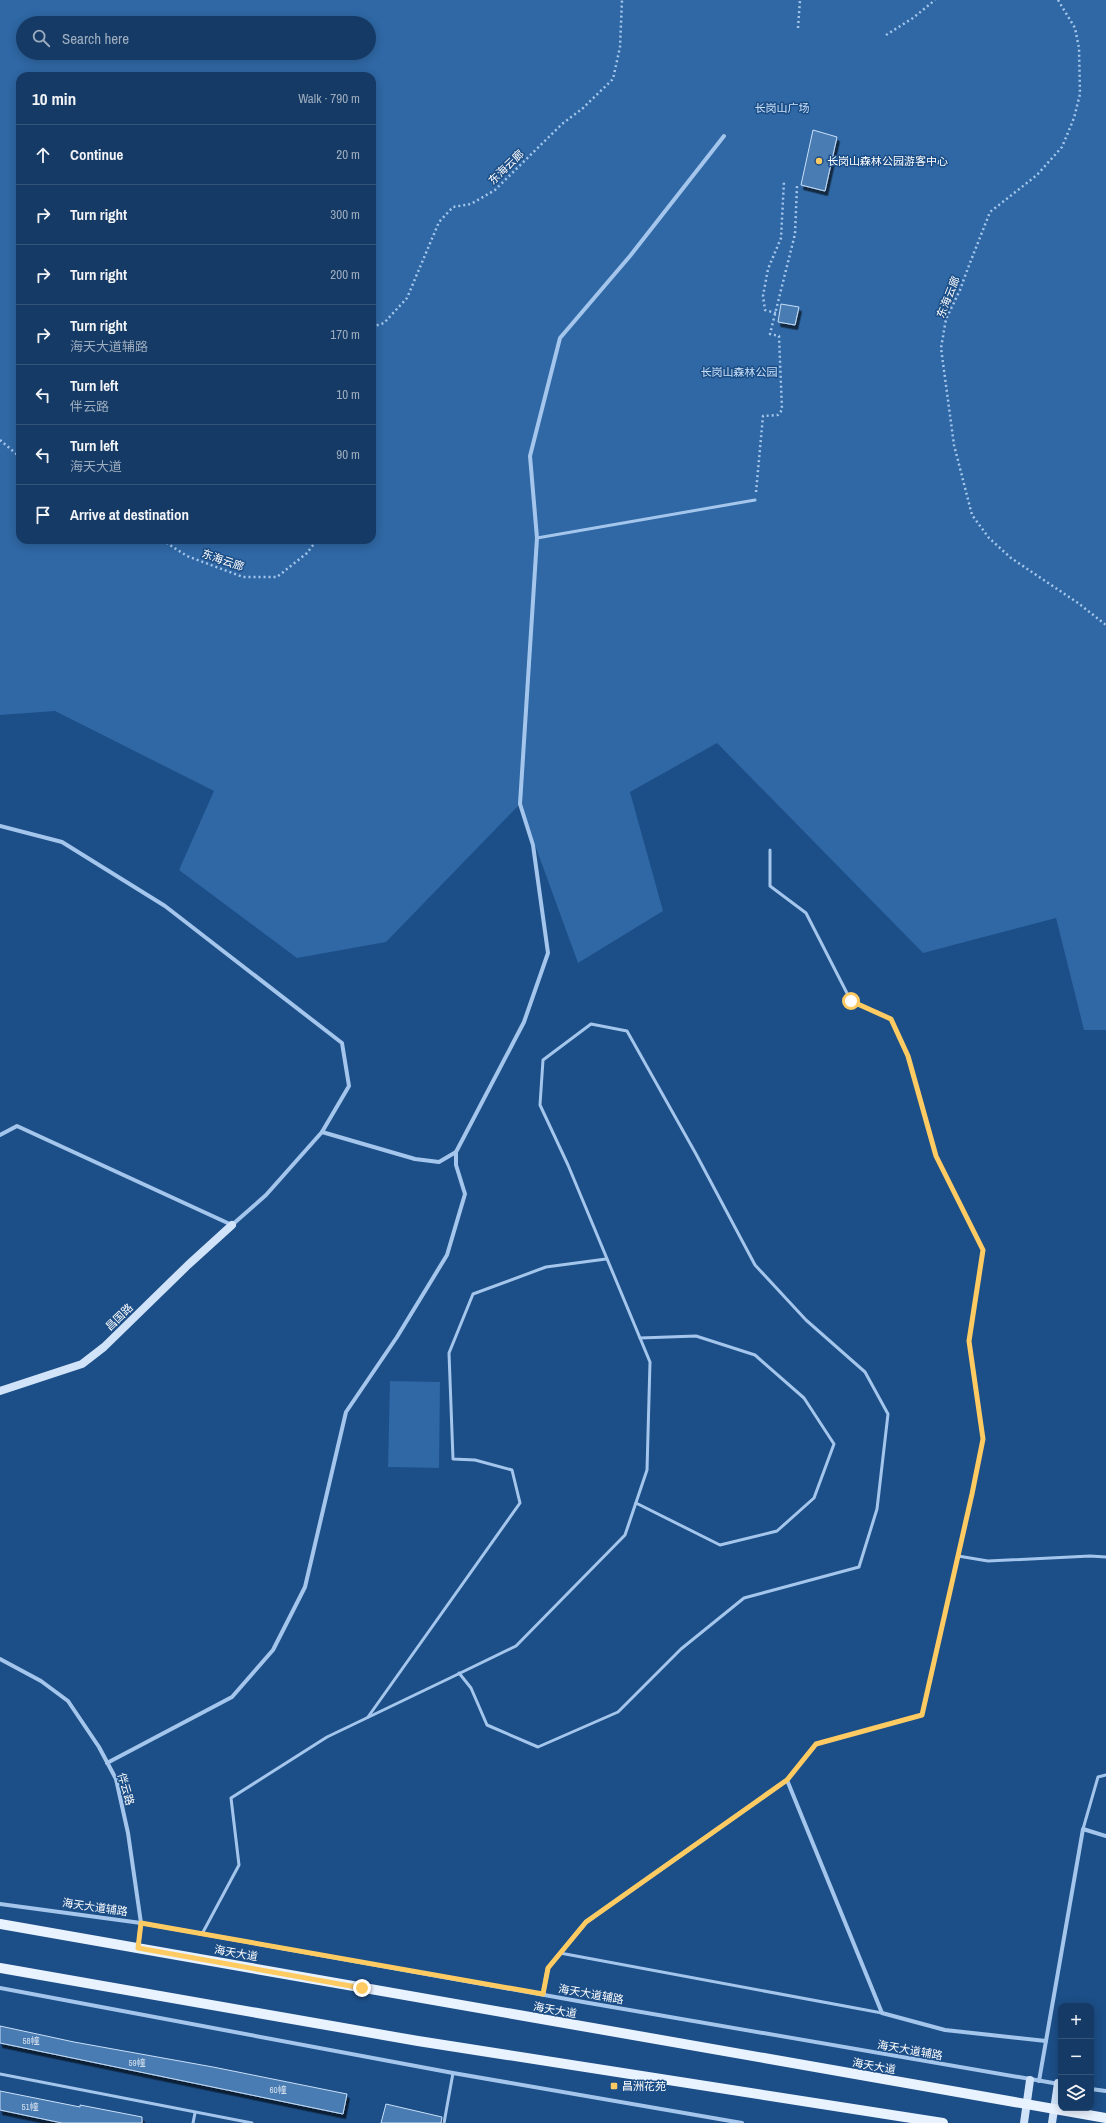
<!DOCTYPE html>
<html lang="en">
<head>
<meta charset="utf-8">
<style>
  body { margin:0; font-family:"Archivo Narrow","Noto Sans SC",sans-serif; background:#1e416b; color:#f1f3f6 }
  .controls { position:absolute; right:12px; bottom:12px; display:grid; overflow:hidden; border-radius:8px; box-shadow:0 2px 10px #0003 }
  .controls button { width:36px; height:36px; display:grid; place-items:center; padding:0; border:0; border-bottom:1px solid #345479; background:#153a65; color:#f1f3f6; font:20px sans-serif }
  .stop { position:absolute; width:12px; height:12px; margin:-9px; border:3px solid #fdcb61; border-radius:50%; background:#fff }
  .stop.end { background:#fdcb61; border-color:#fff; box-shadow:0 1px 4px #0008 }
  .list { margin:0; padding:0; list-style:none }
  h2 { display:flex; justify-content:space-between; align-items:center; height:52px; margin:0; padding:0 16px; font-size:17px }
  h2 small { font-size:13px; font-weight:400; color:#9dadbf }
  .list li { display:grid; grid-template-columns:26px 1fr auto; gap:12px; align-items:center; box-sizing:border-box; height:60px; padding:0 16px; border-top:1px solid #345479 }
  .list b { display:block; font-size:15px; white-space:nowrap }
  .list p { margin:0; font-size:13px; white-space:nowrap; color:#9dadbf }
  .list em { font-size:13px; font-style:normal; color:#9dadbf }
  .icon { flex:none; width:22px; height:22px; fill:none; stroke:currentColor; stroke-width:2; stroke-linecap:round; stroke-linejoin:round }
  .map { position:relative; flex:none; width:1106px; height:2123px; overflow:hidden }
  .search { position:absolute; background:#153a65; box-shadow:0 2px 10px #0003; left:16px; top:16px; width:360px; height:44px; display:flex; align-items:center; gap:10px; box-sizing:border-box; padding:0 14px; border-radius:22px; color:#9dadbf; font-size:15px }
  .panel { position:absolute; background:#153a65; box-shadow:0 2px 10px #0003; left:16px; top:72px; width:360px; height:472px; border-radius:12px }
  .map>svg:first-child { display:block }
</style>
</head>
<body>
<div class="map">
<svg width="1106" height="2123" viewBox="0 0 1106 2123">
  <defs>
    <filter id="shadow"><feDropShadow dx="2.5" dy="4.5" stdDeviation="0" flood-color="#0009"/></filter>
  </defs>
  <rect width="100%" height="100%" fill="#1c4e87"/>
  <!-- green -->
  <g fill="#2f68a5" fill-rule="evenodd">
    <path d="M0,0H1106V1030H1084L1056,918L923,953L717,743L630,792L663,911L578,963L520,804L386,942L297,958L179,870L214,791L55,711L0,715ZM23,23H369V53H23ZM20,76H372V540H20Z"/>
    <polygon points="390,1381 440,1382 439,1468 388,1467"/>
  </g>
  <!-- building -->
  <g fill="#497bb2" stroke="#c9e0f9" filter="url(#shadow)">
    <polygon points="813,130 837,137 825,191 801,185"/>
    <polygon points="781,304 799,307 795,325 778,322"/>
    <polygon points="0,2026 74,2042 213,2067 347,2094 343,2114 0,2043"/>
    <polygon points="0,2091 80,2107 80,2105 142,2117 142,2123 62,2123 0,2110"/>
    <polygon points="386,2104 442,2117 441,2123 381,2123"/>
  </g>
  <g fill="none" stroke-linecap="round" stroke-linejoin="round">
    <!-- path -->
    <g stroke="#a4c6ec" stroke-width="2.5" stroke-dasharray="2 3" stroke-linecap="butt">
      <polyline points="1058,0 1075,28 1079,48 1080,94 1074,118 1062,147 1037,175 990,212 968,268 960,290 946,319 941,348 954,445 972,515 989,538 1011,558 1078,603 1106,625"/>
      <polyline points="798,28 800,0"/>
      <polyline points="886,35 913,18 935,0"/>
      <polyline points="776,313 765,310 763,296 768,269 781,238 784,181"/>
      <polyline points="372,327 384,323 407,298 439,222 453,207 471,204 495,190 562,124 582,109 613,79 620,47 622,0"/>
      <polyline points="0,440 20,457"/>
      <polyline points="756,492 763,416 778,415 782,410 779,336 770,334 795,234 797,186"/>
      <polyline points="162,540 187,556 243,577 277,577 307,553 317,540"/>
    </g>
    <!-- lane -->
    <g stroke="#a4c6ec" stroke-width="3">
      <polyline points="537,538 755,500"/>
      <polyline points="770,850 770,886 806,913 851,1001 891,1019 908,1056 936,1156 983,1250 969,1341 983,1439 972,1494 922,1715 816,1744 787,1780"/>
      <polyline points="636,1503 720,1545 777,1531 814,1498 834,1444 804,1398 755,1355 696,1336 640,1338"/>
      <polyline points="958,1556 988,1561 1090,1556 1106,1557"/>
      <polyline points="368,1717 520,1503 512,1470 475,1460 453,1459 449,1353 473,1294 546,1267 606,1259"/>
      <polyline points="1083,1829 1098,1777 1106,1775"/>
      <polyline points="202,1934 239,1865 231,1798 327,1737 450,1678 516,1646 625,1535 647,1470 650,1362 568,1165 540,1105 543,1060 591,1024 627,1031 696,1154 755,1265 806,1320 865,1372 888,1414 877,1509 859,1567 744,1598 681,1649 618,1712 538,1747 487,1725 471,1688 459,1673"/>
      <polyline points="560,1953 882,2013"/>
      <polyline points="0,2074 252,2123"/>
      <polyline points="193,2123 195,2113"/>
      <polyline points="444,2123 453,2073"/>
    </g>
    <!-- street -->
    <g stroke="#a4c6ec" stroke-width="4">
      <polyline points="0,826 62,842 165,906 342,1043 349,1086 322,1132 266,1195 232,1225 17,1126 0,1135"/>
      <polyline points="322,1132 415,1159 439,1162 456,1152 524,1022 548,953 533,845 520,804 537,538 530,456 560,338 630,256 724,136"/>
      <polyline points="0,1659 41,1681 68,1701 99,1747 116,1779 128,1833 141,1923 138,1948"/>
      <polyline points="107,1763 232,1697 273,1650 305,1587 346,1412 397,1337 447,1255 465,1194 456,1165 456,1152"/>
      <polyline points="0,1904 141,1923 589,2003 1059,2084"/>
      <polyline points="0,1988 453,2073 742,2123"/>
      <polyline points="543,1994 548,1968 586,1922 787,1780 882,2013 945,2030 1046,2041"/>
      <polyline points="1039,2081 1083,1829 1106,1836"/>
      <polyline points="1091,2089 1106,2091"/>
    </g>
    <!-- secondary -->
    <g stroke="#d0e3f9" stroke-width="8">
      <polyline points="0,1391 82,1364 104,1347 188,1265 232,1225"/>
      <polyline points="1024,2123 1030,2080"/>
      <polyline points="1052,2123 1058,2083"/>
    </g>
    <!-- primary -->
    <g stroke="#e9f2ff" stroke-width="10">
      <polyline points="0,1924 1106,2118"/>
      <polyline points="0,1968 418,2041 943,2123"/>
    </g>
  </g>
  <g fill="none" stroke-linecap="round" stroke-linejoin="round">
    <!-- route -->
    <polyline stroke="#fdcb61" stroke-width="5" points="362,1988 138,1948 141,1923 543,1994 548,1968 586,1922 787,1780 816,1744 922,1715 972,1494 983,1439 969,1341 983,1250 936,1156 908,1056 891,1019 851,1001"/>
  </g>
  <!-- markers -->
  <g fill="#fdcb61" stroke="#1c4e87" stroke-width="1.5">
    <circle cx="819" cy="161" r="4"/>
    <rect x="610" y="2082" width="8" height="8" rx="2"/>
  </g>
  <g text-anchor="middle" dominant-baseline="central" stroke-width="3" stroke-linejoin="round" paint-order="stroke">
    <!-- number labels -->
    <g font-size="9" fill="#d2deec">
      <text x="31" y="2041">58幢</text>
      <text x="137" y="2063">59幢</text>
      <text x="278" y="2090">60幢</text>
      <text x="30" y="2107">51幢</text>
    </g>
    <!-- park labels -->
    <g font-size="11" fill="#c9e0f9" stroke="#1c4e87">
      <text x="782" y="108">长岗山广场</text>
      <text x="739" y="372">长岗山森林公园</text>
    </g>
    <!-- poi labels -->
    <g font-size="11" fill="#fff" stroke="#1c4e87" text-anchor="start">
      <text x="827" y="161">长岗山森林公园游客中心</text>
      <text x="622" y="2086">昌洲花苑</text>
    </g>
    <!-- street labels -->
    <g font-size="11" fill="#fff" stroke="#1c4e87">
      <text transform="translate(506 167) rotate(-44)">东海云廊</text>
      <text transform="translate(948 297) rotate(-68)">东海云廊</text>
      <text transform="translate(223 560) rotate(19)">东海云廊</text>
      <text transform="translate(119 1317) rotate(-44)">昌国路</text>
      <text transform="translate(126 1789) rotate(74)">伴云路</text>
      <text transform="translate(95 1907) rotate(8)">海天大道辅路</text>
      <text transform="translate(236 1953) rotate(10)">海天大道</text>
      <text transform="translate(591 1994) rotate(10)">海天大道辅路</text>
      <text transform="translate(555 2010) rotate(10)">海天大道</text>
      <text transform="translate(910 2050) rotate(10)">海天大道辅路</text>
      <text transform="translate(874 2066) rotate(10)">海天大道</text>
    </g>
  </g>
</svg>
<div class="controls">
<button>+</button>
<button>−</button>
<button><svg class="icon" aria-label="layers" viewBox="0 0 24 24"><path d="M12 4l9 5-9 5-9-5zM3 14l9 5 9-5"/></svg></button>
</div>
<div class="stop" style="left:851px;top:1001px"></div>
<div class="stop end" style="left:362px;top:1988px"></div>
<div class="search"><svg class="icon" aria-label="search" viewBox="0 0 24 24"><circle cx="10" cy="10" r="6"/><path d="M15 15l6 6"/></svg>Search here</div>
<section class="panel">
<h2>10 min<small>Walk · 790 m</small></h2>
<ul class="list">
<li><svg class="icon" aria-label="ahead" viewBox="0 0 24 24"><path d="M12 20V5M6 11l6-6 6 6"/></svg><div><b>Continue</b></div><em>20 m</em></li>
<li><svg class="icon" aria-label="right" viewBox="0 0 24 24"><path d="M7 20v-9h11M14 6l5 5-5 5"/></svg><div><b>Turn right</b></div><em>300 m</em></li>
<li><svg class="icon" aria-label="right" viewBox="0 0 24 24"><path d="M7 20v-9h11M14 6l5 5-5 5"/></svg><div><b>Turn right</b></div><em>200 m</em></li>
<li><svg class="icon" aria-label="right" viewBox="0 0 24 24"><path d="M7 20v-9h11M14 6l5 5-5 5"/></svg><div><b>Turn right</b><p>海天大道辅路</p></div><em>170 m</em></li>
<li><svg class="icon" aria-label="left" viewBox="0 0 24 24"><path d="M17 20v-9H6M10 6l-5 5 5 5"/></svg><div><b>Turn left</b><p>伴云路</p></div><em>10 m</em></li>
<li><svg class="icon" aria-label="left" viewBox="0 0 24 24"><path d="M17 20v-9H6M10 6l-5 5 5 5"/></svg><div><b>Turn left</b><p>海天大道</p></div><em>90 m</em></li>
<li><svg class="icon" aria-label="arrive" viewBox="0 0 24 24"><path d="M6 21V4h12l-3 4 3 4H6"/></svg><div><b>Arrive at destination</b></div></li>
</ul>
</section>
</div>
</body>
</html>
